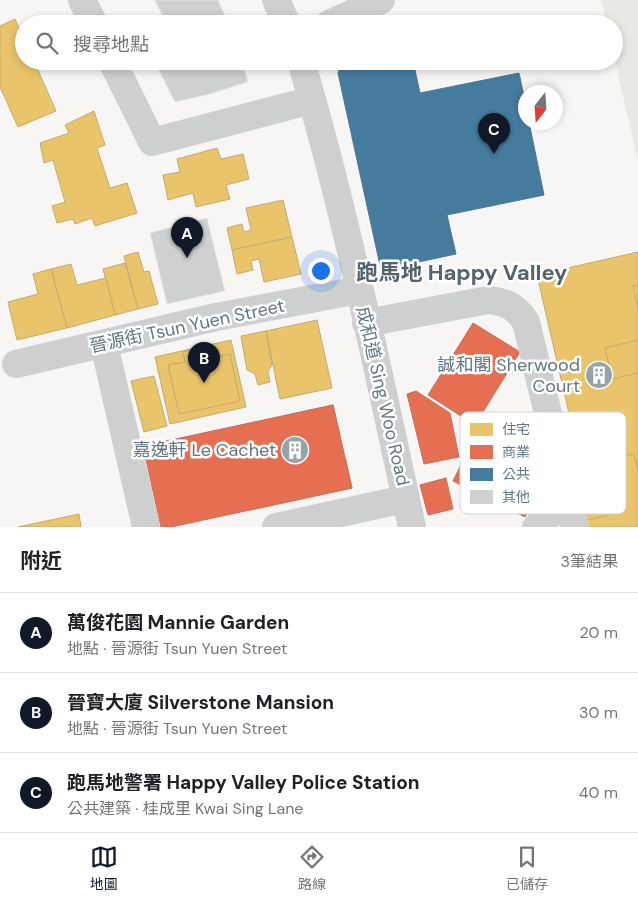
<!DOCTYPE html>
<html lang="zh-TW">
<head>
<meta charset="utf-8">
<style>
  body { margin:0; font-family:"DM Sans","Noto Sans TC",sans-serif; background:#f6f6f6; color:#202124 }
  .compass { position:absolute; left:518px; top:85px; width:45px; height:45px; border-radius:50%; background:#fff; box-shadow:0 2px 8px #0003; rotate:197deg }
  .you { position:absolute; left:320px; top:270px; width:18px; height:18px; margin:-12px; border:4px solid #fff; border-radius:50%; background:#1a73e8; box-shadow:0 0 0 8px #1a73e833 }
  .badge { display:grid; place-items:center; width:32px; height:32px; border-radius:50%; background:#111827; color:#fff; font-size:16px; font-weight:700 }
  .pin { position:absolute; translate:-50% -41px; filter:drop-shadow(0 1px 2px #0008) }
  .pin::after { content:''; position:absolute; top:26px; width:18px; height:15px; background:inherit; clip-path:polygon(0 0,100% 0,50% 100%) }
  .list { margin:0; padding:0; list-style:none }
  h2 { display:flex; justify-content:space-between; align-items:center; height:65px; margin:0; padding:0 20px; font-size:21px }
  h2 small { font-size:16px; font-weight:400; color:#757577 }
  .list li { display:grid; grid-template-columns:32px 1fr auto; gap:15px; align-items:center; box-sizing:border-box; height:80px; padding:0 20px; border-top:1px solid #e0e0e0 }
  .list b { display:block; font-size:19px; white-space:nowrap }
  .list p { margin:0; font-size:16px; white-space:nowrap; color:#757577 }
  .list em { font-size:16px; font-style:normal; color:#757577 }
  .icon { flex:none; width:28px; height:28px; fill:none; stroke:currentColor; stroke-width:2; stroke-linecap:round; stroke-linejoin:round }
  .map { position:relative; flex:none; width:638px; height:527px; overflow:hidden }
  .search { position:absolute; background:#fff; box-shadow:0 2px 8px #0003; left:15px; right:15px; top:15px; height:55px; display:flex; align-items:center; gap:12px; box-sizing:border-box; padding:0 18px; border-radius:28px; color:#757577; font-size:19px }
  .sheet { height:305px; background:#fff }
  nav { display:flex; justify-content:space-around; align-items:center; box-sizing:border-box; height:70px; border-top:1px solid #e0e0e0; background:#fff; font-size:14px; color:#757577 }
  nav a { display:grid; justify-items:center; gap:2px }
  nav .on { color:#111827 }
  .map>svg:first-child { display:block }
</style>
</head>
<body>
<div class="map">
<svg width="638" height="527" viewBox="0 0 638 527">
  <rect width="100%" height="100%" fill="#f7f6f5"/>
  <!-- green -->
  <polygon fill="#e7eae3" points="601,0 638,0 638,161 614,57 614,24 607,24"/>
  <!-- homes -->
  <g fill="#e9c46a" stroke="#c0ad71">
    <polygon points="155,0 207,0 217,19 225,15 229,24 167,24"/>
    <polygon points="15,19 24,39 24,61 34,61 56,111 18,127 0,87 0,26"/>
    <polygon points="170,61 230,61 239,78 206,95 190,63 175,71"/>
    <polygon points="94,111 105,145 97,148 110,188 127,183 137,213 95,226 92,218 75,224 73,219 57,223 52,206 65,202 53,160 44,163 40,143 69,133 65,125"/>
    <polygon points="217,148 221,159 243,154 249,179 226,185 230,199 196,207 193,193 168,200 163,175 180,172 177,159"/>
    <polygon points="283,200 292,237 232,250 227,228 242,224 244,232 251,230 246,208"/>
    <polygon points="188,228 190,235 201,232 203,241 210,238 216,264 208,267 211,275 204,278 207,286 184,292 182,285 174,286 170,278 165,279 157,253 163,250 161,245 175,240 173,233"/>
    <polygon points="292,237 301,274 264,282 259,259 251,261 253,270 237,274 232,250"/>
    <polygon points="138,252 144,272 149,271 158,304 138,309 124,256"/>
    <polygon points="638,252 638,527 580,527 569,478 583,474 537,275"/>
    <polygon points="125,263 138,309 115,315 103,269"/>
    <polygon points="71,264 77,285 106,278 115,315 67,328 51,269"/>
    <polygon points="51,269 67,328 17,340 8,302 38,294 33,274"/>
    <polygon points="638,285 638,309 633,286"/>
    <polygon points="317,320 332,388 280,399 266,331"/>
    <polygon points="266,331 272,365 268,371 270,382 258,385 255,374 247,370 241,336"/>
    <polygon points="231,340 246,407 170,424 155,357"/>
    <polygon points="638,340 638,373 612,379 605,348"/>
    <polygon points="212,345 215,357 230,354 240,401 179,414 168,365 185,362 183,352"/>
    <polygon points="154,376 167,426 144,432 131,381"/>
    <polygon points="333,405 340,436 329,438 334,462 346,460 352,488 251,510 241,467 262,463 257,441 283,435 280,422 293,420 291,414"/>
    <polygon points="634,454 638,471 638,527 580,527 579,522 617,513 605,460"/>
    <polygon points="79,514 81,527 18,527"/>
  </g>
  <!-- shops -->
  <g fill="#e76f51" stroke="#bf715f">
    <polygon points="473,323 520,352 475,425 428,395"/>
    <polygon points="416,391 450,413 459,457 424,464 407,394"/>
    <polygon points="333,405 352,488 171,527 161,527 143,446"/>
    <polygon points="477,432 550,469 525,517 453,481"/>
    <polygon points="446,478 453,509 428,515 420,485"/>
  </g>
  <!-- public -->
  <polygon fill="#457b9d" stroke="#4d7a95" points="343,61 413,61 420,93 519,73 526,106 526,122 529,122 544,195 447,215 456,254 381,270 338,73"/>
  <!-- building -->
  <g fill="#cfd1d1" stroke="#e6e6e5">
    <polygon points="155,0 218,0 229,24 167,24"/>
    <polygon points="154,61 242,61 248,82 206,95 175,102"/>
    <polygon points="207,218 225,291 167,304 150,233"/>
  </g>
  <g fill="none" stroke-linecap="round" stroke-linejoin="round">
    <!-- minor -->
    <g stroke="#ced0d0" stroke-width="28">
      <polyline points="82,0 94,24"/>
      <polyline points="276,0 287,24"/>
      <polyline points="329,24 381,0"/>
      <polyline points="112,61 152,142 312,100"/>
      <path d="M301,61C346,214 378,371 412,527"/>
      <path d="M366,323L488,300C507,302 515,306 526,322L564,480C559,507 558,510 536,527"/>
      <polyline points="104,344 146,527"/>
      <polyline points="16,364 216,317 359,290"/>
      <polyline points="561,499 573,519 575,527"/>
      <polyline points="276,527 405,499"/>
    </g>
  </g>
  <!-- icons -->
  <defs>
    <g id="building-disc" transform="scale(1.4375)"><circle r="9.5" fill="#96a3aa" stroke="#fff"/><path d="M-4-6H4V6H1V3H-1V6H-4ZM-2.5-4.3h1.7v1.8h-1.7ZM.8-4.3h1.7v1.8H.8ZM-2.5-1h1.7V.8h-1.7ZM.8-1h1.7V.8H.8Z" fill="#fff"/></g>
  </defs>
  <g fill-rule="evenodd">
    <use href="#building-disc" x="599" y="375"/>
    <use href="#building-disc" x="295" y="450"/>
  </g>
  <g text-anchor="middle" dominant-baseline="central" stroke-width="5" stroke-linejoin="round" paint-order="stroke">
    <!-- street labels -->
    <g font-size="18" fill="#617781" stroke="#fff">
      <text transform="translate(187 326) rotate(-12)">晉源街 Tsun Yuen Street</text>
      <text transform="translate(383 396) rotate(77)">成和道 Sing Woo Road</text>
    </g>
    <!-- poi labels -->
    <g font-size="18" fill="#617781" stroke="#fff" text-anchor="end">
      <text x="580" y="365">誠和閣 Sherwood<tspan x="580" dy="21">Court</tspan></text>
      <text x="276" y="450">嘉逸軒 Le Cachet</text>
    </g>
    <!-- district labels -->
    <g font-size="22" font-weight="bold" fill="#53646c" stroke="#fff">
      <text x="462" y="272">跑馬地 Happy Valley</text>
    </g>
  </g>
  <!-- legend -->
  <rect x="460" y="412" width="166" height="102" rx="8" fill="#fff" stroke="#d0d6d9" stroke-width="1"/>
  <rect x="470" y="423" width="23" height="13" fill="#e9c46a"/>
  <rect x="470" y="445" width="23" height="14" fill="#e76f51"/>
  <rect x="470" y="468" width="23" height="13" fill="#457b9d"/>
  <rect x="470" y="490" width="23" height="14" fill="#cfd1d1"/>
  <g font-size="14" fill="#617781">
    <text x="502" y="434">住宅</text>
    <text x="502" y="457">商業</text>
    <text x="502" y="479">公共</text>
    <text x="502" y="502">其他</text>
  </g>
</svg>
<svg class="compass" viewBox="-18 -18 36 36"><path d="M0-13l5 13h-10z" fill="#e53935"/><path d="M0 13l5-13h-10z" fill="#757577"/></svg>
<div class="you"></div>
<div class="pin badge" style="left:187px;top:258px">A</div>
<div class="pin badge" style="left:204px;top:383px">B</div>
<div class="pin badge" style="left:494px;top:154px">C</div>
<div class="search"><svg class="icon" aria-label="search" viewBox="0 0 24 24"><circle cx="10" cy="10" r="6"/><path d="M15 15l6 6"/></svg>搜尋地點</div>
</div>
<section class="sheet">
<h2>附近<small>3筆結果</small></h2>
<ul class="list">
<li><span class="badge">A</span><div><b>萬俊花園 Mannie Garden</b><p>地點 · 晉源街 Tsun Yuen Street</p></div><em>20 m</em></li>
<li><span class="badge">B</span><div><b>晉寶大廈 Silverstone Mansion</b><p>地點 · 晉源街 Tsun Yuen Street</p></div><em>30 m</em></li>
<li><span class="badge">C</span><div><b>跑馬地警署 Happy Valley Police Station</b><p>公共建築 · 桂成里 Kwai Sing Lane</p></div><em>40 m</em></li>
</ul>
</section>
<nav>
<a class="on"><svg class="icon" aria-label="map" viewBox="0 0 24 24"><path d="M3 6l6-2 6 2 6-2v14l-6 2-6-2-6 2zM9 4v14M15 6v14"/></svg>地圖</a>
<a><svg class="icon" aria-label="directions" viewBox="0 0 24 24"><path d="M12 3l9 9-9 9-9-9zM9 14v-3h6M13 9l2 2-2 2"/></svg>路線</a>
<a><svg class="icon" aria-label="saved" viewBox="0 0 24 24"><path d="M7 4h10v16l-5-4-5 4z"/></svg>已儲存</a>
</nav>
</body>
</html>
